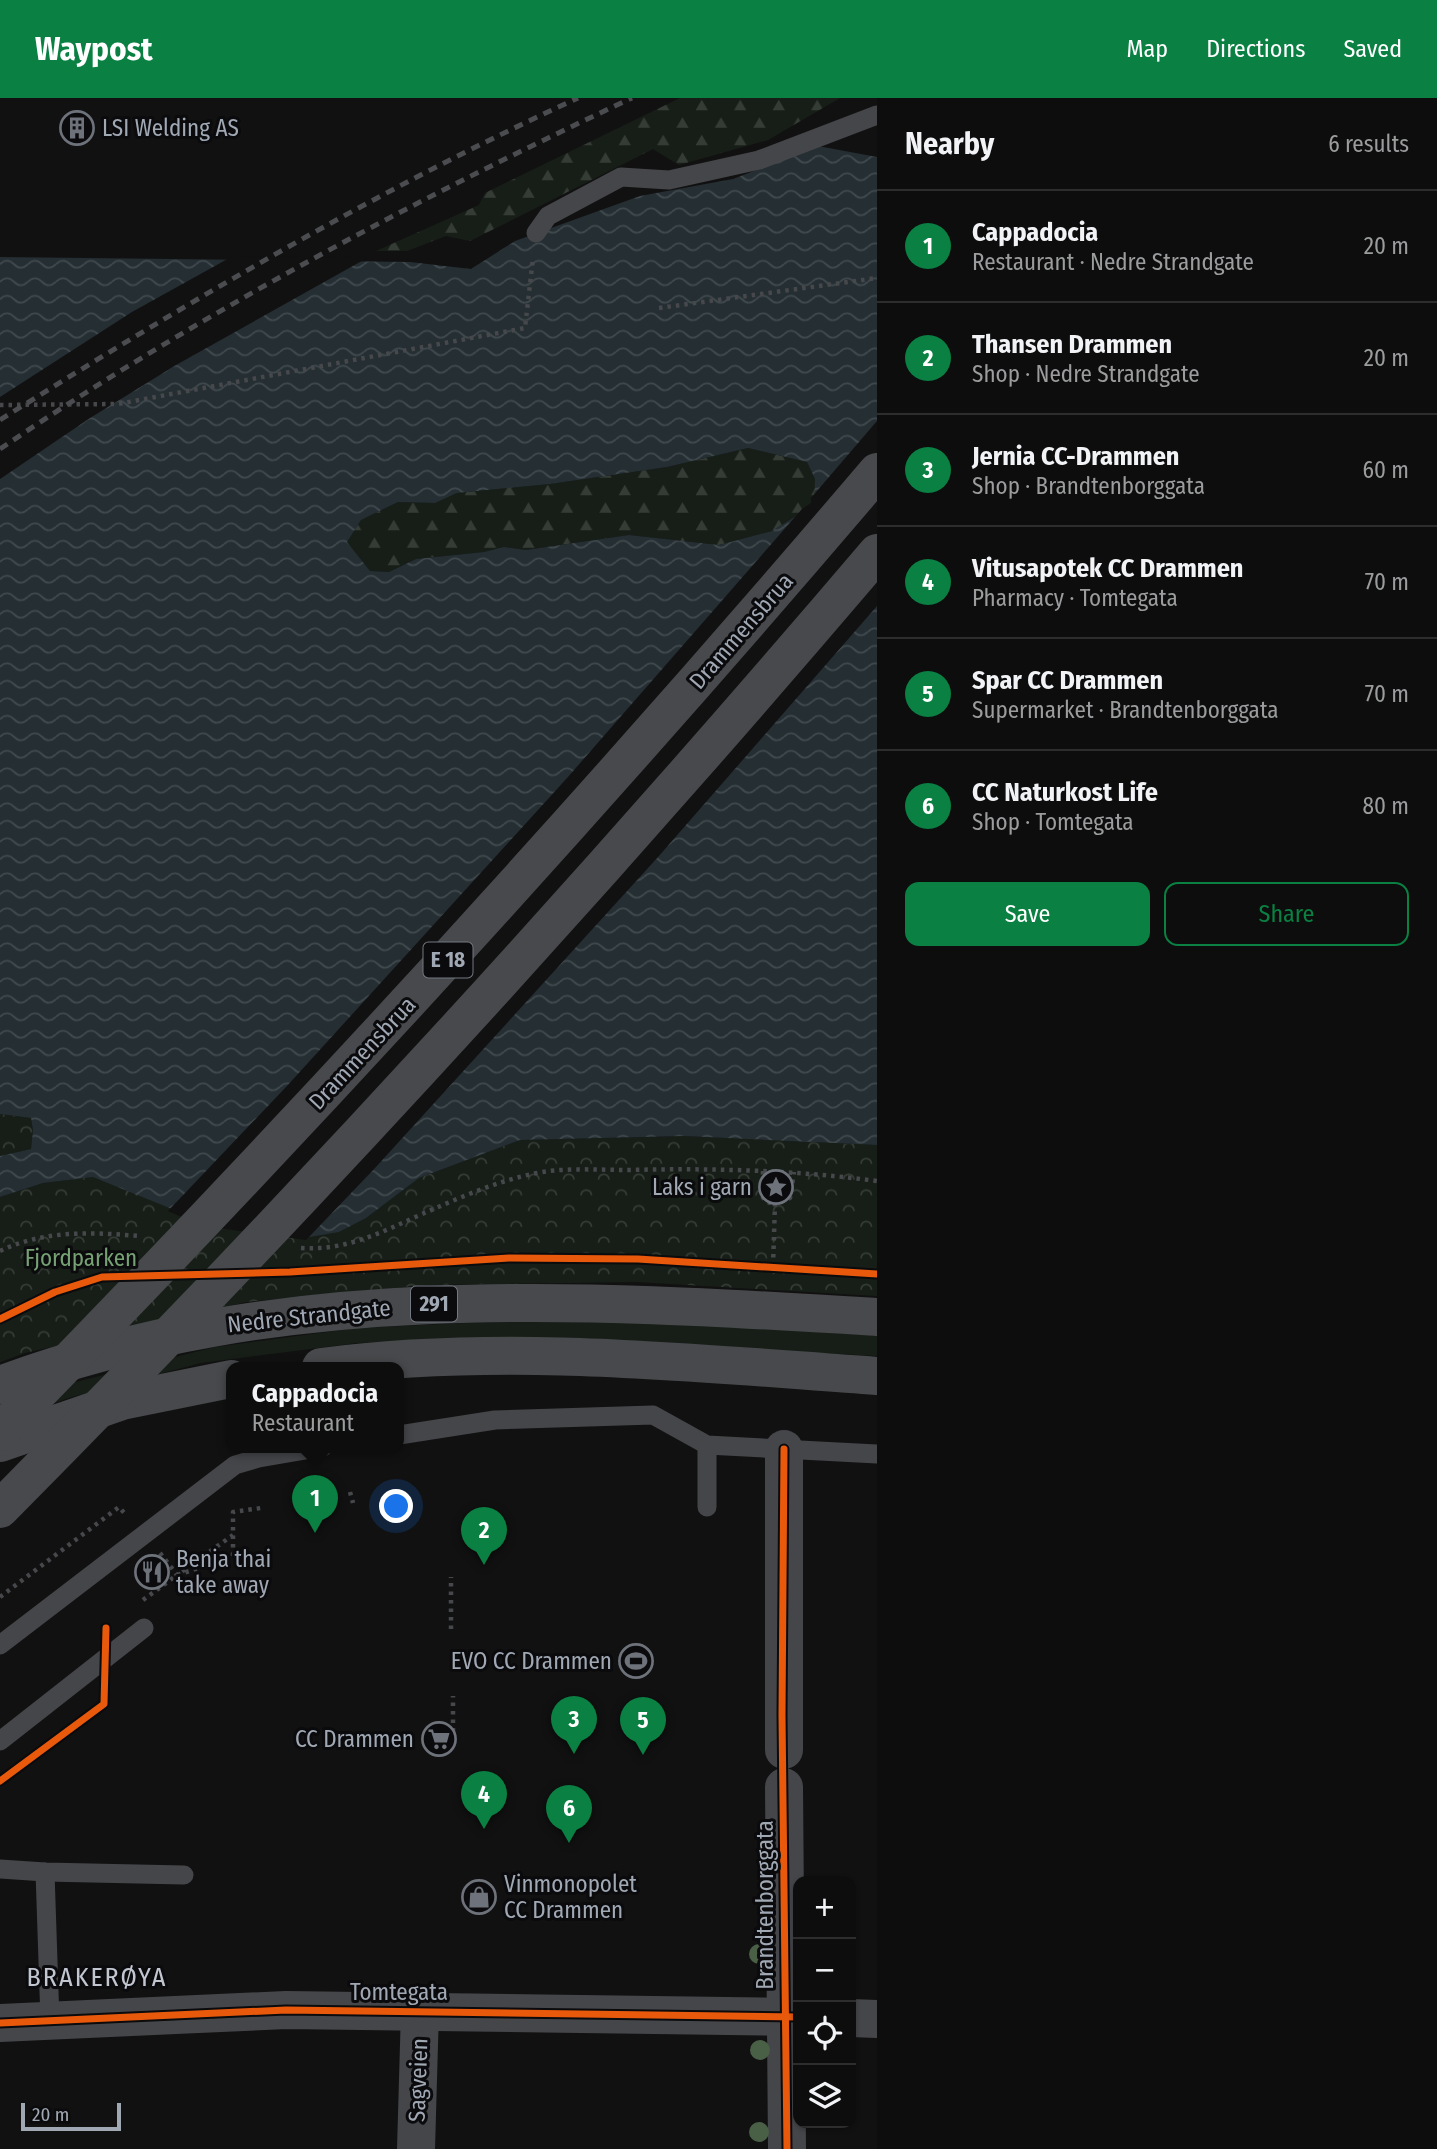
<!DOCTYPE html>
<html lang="en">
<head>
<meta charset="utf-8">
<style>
  body { margin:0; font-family:"Fira Sans Condensed",sans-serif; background:#1b1b1b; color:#f1f3f6 }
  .controls { position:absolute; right:21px; bottom:21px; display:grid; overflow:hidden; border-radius:14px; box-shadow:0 2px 5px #0004 }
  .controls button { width:63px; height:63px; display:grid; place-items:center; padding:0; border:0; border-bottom:2px solid #2d2d2e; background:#0d0d0d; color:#f1f3f6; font:35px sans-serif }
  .scale { position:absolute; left:21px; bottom:18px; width:100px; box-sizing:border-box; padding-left:7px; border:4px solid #a0a8b4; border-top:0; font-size:19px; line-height:24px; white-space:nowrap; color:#a0a8b4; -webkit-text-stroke:5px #0b0b0d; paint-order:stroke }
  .you { position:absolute; left:397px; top:1409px; width:24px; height:24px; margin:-18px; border:5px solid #fff; border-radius:50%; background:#1a73e8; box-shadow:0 0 0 10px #1a73e833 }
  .badge { display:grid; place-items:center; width:46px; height:46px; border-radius:50%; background:#0b8043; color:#fff; font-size:23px; font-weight:700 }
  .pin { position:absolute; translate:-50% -58px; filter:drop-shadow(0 2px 4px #0008) }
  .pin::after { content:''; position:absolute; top:37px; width:24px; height:21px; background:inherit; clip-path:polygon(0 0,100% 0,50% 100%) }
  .popup { position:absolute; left:226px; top:1264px; width:178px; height:91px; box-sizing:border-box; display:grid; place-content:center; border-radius:14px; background:#0d0d0d; filter:drop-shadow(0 2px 5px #0005); font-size:23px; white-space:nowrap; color:#9a9c9d }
  .popup b { font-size:26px; color:#f1f3f6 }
  .popup::after { content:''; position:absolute; left:50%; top:100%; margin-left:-14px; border:14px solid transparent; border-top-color:#0d0d0d }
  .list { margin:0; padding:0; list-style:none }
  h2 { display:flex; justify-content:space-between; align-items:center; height:91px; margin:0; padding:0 28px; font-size:30px }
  h2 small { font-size:23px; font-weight:400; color:#9a9c9d }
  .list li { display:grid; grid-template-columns:46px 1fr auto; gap:21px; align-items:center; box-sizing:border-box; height:112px; padding:0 28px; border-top:2px solid #2d2d2e }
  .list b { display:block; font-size:26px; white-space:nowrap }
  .list p { margin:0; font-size:23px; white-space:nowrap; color:#9a9c9d }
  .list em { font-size:23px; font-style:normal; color:#9a9c9d }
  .actions { display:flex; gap:14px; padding:21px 28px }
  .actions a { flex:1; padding:16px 0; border:2px solid #0b8043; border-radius:14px; text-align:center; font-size:24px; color:#0b8043 }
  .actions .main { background:#0b8043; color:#fff }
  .icon { flex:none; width:38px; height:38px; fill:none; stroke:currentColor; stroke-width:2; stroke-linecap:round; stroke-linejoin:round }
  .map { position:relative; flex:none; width:877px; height:2051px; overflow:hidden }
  header { display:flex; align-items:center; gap:42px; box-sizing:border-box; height:98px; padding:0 35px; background:#0b8043; color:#fff }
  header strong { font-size:33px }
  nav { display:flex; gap:38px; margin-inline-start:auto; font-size:24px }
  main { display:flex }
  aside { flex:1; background:#0d0d0d }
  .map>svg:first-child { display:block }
</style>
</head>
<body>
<header>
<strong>Waypost</strong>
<nav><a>Map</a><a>Directions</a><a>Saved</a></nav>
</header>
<main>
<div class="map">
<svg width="877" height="2051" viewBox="0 0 877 2051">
  <defs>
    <pattern id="forest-firs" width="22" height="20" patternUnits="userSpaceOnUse" patternTransform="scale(1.75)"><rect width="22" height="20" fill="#171e17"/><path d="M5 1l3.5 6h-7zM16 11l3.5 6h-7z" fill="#353c36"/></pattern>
    <pattern id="park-crowns" width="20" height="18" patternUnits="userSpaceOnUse" patternTransform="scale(1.75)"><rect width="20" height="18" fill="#171e17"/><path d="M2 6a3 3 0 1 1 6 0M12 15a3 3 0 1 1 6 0" fill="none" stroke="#353c36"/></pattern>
    <pattern id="water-waves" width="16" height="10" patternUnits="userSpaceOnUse" patternTransform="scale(1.75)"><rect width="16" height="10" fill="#242e33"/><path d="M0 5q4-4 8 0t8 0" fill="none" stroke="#40494e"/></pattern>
  </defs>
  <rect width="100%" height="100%" fill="#111"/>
  <!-- grass -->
  <polygon fill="#171e17" points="557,1221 808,1232 877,1238 877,1258 537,1240 357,1245 201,1265 72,1299 0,1324 0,1309 76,1284 215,1249 357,1230"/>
  <!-- forest -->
  <g fill="url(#forest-firs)">
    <polygon points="680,0 840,0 768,42 679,67 653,51 470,143 446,138 407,153 376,153 479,107 485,95"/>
    <polygon points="748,350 807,364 815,381 815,407 772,433 719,447 629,437 526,452 504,449 484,454 416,461 389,474 370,473 347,444 361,422 398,404 435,405 457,395 550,386 667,369"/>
  </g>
  <!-- park -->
  <g fill="url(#park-crowns)">
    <polygon points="0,1016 31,1020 33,1032 31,1051 0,1058"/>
    <polygon points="684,1038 877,1047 877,1198 637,1184 425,1187 246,1204 25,1255 0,1264 0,1099 43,1085 93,1079 126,1091 339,1134 366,1120 419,1080 520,1042"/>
  </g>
  <!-- water -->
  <path fill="url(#water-waves)" fill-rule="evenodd" d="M818,48L877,59V1047L684,1038L520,1042L419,1080L366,1120L339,1134L309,1139L204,1124L93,1079L43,1085L0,1099V1058L31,1051L33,1032L31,1020L0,1016V159L410,164L471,171L515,143L640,98L733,81ZM748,350L807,364L815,381L814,407L772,433L719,447L629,437L526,452L504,449L484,454L416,461L389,474L370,473L347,444L361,422L398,404L435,405L457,395L550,386L667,369Z"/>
  <!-- pier -->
  <g fill="#111">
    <polygon points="233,158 367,160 176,267 90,320 0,381 0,299 132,214"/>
    <polygon points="877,323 877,508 658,759 375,1070 306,1142 203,1128 168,1113 287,988 568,679 802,411 811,405 811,400"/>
  </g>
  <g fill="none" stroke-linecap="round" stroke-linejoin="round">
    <!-- path -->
    <g stroke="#46484c" stroke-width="4.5" stroke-dasharray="3.5 5" stroke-linecap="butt">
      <polyline points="659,210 877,180"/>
      <polyline points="0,307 118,306 525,230 533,160"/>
      <polyline points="763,1073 762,1098 766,1104 775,1106"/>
      <path d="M301,1150C346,1153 382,1134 422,1116C457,1101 494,1084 532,1076C562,1069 597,1072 627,1072C711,1070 794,1072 877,1083"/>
      <path d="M0,1153C44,1132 91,1134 139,1138"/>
      <polyline points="773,1168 775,1106 790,1100 794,1074"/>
      <polyline points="350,1394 353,1405"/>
      <polyline points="160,1455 177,1477 233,1437"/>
      <polyline points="0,1499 119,1409 126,1417"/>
      <polyline points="143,1502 177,1477 233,1459 233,1414 261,1410"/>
      <polyline points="451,1531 451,1479"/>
      <polyline points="453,1642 453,1598"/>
    </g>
    <!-- service -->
    <g stroke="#45464a" stroke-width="19">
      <polyline points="536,135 548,118 621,79 669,82 759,62 877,17"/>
      <polyline points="399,1337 495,1322 653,1317 707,1347 877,1356"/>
      <polyline points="707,1347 707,1409"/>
      <polyline points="0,1547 235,1367 259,1360 323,1349"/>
      <polyline points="0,1643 144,1530"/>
      <polyline points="0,1771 45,1774 184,1777"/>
      <polyline points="45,1774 50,1923"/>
    </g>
    <!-- minor -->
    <g stroke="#45464a" stroke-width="38">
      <polyline points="784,1351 784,1652"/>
      <polyline points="784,1689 787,2051"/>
      <polyline points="416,2051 420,1912"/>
    </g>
    <!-- tertiary -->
    <g stroke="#45464a" stroke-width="38">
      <polyline points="851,1920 877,1921"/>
      <polyline points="0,1925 286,1912 798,1919"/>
    </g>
    <!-- trunk -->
    <g stroke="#47494c" stroke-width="38">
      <path d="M321,1269C505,1245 693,1265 877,1278"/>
      <path d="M0,1287C281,1182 583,1201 877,1219"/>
      <polyline points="0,1345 122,1303 231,1281"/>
    </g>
    <!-- rail -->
    <g stroke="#4a4c4f" stroke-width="5" stroke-dasharray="9 7" stroke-linecap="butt">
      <path d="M0,322C186,205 377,92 578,0"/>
      <path d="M0,351C199,216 414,102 632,0"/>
    </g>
    <!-- motorway-bridge -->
    <g stroke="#47494c" stroke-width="38">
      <path d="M0,1334C303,1024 596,704 877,374"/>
      <path d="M0,1411C304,1104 597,784 877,455"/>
    </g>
    <!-- cycleway casing -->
    <g stroke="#0b0b0d" stroke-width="11">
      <g id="cycleway">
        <polyline points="0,1221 55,1194 102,1179 290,1174 509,1160 638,1161 877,1176"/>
        <polyline points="784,1351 782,1617 787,2051"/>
        <polyline points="0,1683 104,1606 106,1530"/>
        <polyline points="0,1925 286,1912 798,1919"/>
      </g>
    </g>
    <!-- cycleway -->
    <use href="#cycleway" stroke="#e8590c" stroke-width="7"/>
  </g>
  <!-- trees -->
  <g fill="#496047">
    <circle cx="759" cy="1856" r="10"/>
    <circle cx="760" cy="1952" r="10"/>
    <circle cx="759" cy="2034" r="10"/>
  </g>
  <!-- icons -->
  <defs>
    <g id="building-ring" transform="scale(1.75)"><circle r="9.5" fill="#0b0b0d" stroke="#6e737b" stroke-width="1.5"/><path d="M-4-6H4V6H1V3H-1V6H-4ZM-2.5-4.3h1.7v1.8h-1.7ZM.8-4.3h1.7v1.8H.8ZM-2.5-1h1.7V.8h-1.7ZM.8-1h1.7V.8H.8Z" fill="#6e737b"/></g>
    <g id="sight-ring" transform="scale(1.75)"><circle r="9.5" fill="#0b0b0d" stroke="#6e737b" stroke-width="1.5"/><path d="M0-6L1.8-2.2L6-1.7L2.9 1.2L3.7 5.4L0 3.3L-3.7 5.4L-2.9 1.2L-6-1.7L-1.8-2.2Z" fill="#6e737b"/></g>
    <g id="restaurant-ring" transform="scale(1.75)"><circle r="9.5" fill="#0b0b0d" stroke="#6e737b" stroke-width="1.5"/><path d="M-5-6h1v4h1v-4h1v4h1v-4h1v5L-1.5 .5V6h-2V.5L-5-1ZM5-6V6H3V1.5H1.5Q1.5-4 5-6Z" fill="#6e737b"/></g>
    <g id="stadium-ring" transform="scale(1.75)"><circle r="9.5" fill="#0b0b0d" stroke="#6e737b" stroke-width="1.5"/><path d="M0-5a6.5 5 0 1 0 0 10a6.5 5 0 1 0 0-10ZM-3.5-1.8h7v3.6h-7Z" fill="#6e737b"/></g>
    <g id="supermarket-ring" transform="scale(1.75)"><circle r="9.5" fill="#0b0b0d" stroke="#6e737b" stroke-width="1.5"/><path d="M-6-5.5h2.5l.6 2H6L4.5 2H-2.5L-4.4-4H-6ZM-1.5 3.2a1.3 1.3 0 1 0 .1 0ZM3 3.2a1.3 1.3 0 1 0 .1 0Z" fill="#6e737b"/></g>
    <g id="shop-ring" transform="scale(1.75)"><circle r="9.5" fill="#0b0b0d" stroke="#6e737b" stroke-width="1.5"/><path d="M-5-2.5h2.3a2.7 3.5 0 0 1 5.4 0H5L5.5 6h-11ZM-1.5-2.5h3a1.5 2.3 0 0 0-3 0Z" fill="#6e737b"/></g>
  </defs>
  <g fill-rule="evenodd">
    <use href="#building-ring" x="77" y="30"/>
    <use href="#sight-ring" x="776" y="1089"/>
    <use href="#restaurant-ring" x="152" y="1474"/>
    <use href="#stadium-ring" x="636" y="1563"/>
    <use href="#supermarket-ring" x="439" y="1641"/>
    <use href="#shop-ring" x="479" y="1799"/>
  </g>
  <g text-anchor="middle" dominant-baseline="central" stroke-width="6" stroke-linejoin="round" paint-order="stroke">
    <!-- shield labels -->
    <g fill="#0b0b0d" stroke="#737982" stroke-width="2">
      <rect x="423.5" y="844.5" width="49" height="35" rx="5"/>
      <rect x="411" y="1188.5" width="46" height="35" rx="5"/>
    </g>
    <g font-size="21" font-weight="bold" fill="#a0a8b4">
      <text x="448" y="862">E 18</text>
      <text x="434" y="1206">291</text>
    </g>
    <!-- poi labels -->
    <g font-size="23" fill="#a0a8b4" stroke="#0b0b0d" text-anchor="start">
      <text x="102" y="30">LSI Welding AS</text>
      <text x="752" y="1089" text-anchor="end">Laks i garn</text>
      <text x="176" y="1461">Benja thai<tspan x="176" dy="26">take away</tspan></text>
      <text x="612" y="1563" text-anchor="end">EVO CC Drammen</text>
      <text x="414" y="1641" text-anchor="end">CC Drammen</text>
      <text x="504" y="1786">Vinmonopolet<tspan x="504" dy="26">CC Drammen</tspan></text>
    </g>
    <!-- street labels -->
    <g font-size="23" fill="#a0a8b4" stroke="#0b0b0d">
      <text transform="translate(741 533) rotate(-49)">Drammensbrua</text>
      <text transform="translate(362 955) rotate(-47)">Drammensbrua</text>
      <text transform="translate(309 1218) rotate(-6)">Nedre Strandgate</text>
      <text transform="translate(765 1807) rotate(-90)">Brandtenborggata</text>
      <text x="399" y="1894">Tomtegata</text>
      <text transform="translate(418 1982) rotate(-88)">Sagveien</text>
    </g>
    <!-- park labels -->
    <g font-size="23" fill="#76a174" stroke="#0b0b0d">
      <text x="81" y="1160">Fjordparken</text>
    </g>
    <!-- quarter labels -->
    <g font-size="26" letter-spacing="2" fill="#c1c6d0" stroke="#0b0b0d">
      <text x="97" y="1879">BRAKERØYA</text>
    </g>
  </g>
</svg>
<div class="controls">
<button>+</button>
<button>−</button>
<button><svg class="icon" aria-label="locate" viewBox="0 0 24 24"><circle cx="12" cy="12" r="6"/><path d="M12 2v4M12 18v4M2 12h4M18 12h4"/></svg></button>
<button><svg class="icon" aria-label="layers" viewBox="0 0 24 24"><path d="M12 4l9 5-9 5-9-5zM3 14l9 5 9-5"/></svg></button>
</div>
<div class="scale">20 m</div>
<div class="you"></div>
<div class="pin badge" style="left:315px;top:1435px">1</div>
<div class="popup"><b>Cappadocia</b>Restaurant</div>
<div class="pin badge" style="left:484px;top:1467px">2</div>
<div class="pin badge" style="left:574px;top:1656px">3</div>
<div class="pin badge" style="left:484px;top:1731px">4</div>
<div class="pin badge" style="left:643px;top:1657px">5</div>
<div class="pin badge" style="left:569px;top:1745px">6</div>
</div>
<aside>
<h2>Nearby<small>6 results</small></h2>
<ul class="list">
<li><span class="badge">1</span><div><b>Cappadocia</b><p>Restaurant · Nedre Strandgate</p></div><em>20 m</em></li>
<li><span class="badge">2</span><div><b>Thansen Drammen</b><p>Shop · Nedre Strandgate</p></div><em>20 m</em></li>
<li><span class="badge">3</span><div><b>Jernia CC-Drammen</b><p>Shop · Brandtenborggata</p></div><em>60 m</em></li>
<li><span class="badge">4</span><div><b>Vitusapotek CC Drammen</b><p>Pharmacy · Tomtegata</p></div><em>70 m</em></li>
<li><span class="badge">5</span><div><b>Spar CC Drammen</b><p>Supermarket · Brandtenborggata</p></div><em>70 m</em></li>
<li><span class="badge">6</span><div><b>CC Naturkost Life</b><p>Shop · Tomtegata</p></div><em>80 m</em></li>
</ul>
<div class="actions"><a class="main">Save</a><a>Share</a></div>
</aside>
</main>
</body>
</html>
